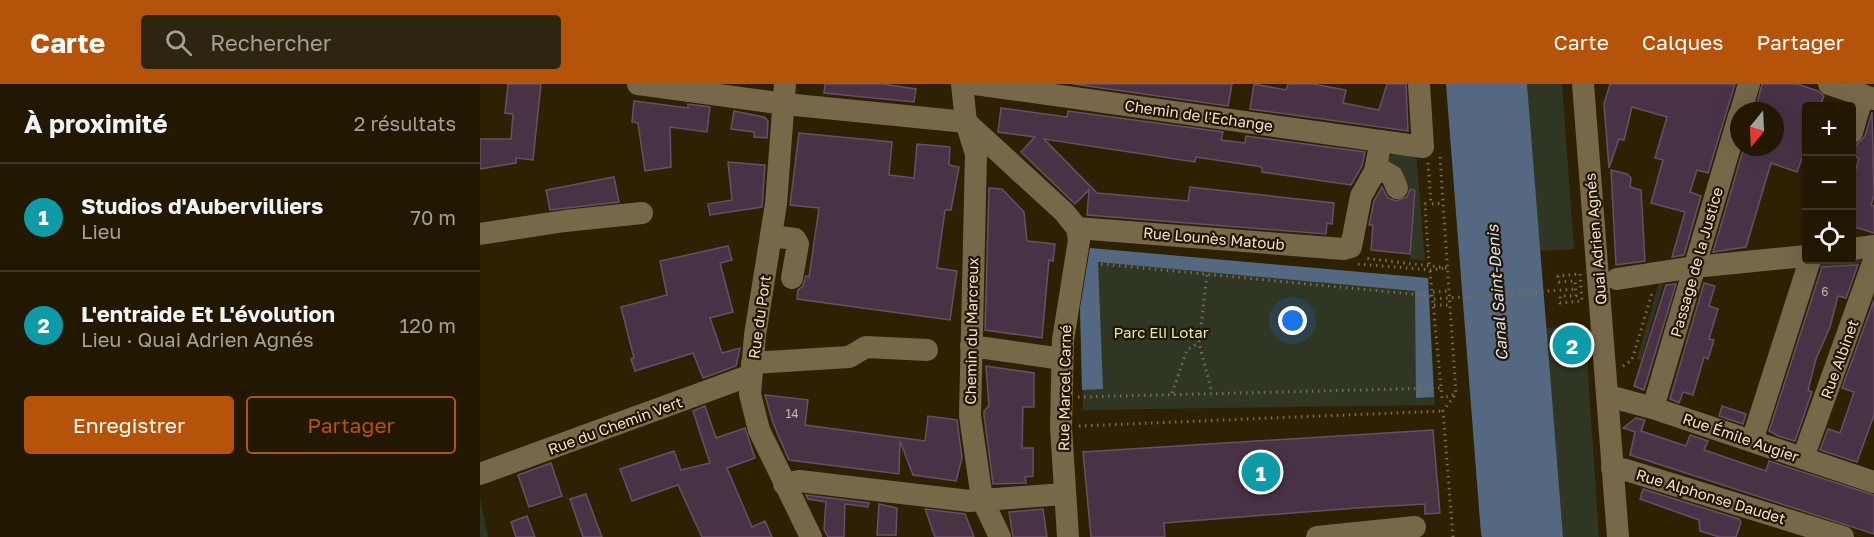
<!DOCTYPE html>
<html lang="fr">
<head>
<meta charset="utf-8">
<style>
  body { margin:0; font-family:"Golos Text",sans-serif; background:#2e2511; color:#f1f3f6 }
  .controls { position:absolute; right:18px; top:18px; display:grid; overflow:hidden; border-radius:6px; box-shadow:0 6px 24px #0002 }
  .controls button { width:54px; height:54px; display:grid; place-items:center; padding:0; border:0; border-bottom:2px solid #3f3724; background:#221802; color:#f1f3f6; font:30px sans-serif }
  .compass { position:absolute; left:1250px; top:18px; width:54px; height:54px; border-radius:50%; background:#221802; box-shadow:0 6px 24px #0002; rotate:198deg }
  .you { position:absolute; left:813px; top:237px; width:21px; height:21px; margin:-15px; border:4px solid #fff; border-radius:50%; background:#1a73e8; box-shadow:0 0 0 9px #1a73e833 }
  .badge { display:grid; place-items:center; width:39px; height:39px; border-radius:50%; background:#b45309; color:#fff; font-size:20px; font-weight:700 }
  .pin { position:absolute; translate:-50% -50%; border:3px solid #fff; box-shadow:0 2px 6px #0006 }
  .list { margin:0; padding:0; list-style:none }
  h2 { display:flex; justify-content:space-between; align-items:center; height:78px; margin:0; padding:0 24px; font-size:26px }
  h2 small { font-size:20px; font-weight:400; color:#a2a099 }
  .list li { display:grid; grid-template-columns:39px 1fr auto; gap:18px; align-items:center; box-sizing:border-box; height:108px; padding:0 24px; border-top:2px solid #3f3724 }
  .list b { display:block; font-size:22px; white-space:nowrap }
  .list p { margin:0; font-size:20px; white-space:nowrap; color:#a2a099 }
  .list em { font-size:20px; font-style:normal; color:#a2a099 }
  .actions { display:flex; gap:12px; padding:18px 24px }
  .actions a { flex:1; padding:14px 0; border:2px solid #b45309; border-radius:6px; text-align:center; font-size:21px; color:#b45309 }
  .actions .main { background:#b45309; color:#fff }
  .icon { flex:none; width:33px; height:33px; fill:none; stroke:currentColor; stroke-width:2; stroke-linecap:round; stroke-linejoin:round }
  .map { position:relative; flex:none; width:1394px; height:453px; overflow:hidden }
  header { display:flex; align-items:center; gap:36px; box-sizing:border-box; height:84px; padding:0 30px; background:#b45309; color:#fff }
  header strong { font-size:28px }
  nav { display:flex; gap:33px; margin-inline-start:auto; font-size:21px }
  .search { width:420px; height:54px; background:#2e2511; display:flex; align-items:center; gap:15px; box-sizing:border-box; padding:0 21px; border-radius:6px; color:#a2a099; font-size:22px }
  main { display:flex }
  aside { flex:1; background:#221802 }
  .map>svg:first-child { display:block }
</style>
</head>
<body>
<header>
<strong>Carte</strong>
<div class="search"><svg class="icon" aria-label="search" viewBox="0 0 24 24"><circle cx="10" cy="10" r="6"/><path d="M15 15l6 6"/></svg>Rechercher</div>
<nav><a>Carte</a><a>Calques</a><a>Partager</a></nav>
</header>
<main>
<aside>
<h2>À proximité<small>2 résultats</small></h2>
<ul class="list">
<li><span class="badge" style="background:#0f9aa8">1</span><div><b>Studios d'Aubervilliers</b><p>Lieu</p></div><em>70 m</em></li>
<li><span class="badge" style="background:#0f9aa8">2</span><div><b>L'entraide Et L'évolution</b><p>Lieu · Quai Adrien Agnés</p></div><em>120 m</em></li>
</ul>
<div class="actions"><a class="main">Enregistrer</a><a>Partager</a></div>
</aside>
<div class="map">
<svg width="1394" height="453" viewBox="0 0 1394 453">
  <rect width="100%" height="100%" fill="#2e2003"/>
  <!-- green -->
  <g fill="#303624">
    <polygon points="1047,0 1082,0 1094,165 1060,167"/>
    <polygon points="918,67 936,69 945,177 930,175 936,105 921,104 906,82 909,73"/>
    <polygon points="610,164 948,194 955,321 603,326 600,224"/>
    <polygon points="1372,173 1381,176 1378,181 1335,184 1338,176 1372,176"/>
    <polygon points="1180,195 1204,197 1184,198 1161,276 1157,275"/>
    <polygon points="1091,242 1106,260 1119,453 1083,453 1066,244"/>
    <polygon points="0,414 8,453 0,453"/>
  </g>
  <!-- water -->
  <g fill="#546981">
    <polygon points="966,0 1047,0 1083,453 1002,453 1001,450"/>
    <polygon points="610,164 948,194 954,313 936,314 935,207 618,178 623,305 602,306 600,224"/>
  </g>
  <!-- building -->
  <g fill="#493246" stroke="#694f65" stroke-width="1.5">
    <polygon points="28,0 61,0 53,76 36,74 36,79 0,85 0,55 31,55 33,30 25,29"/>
    <polygon points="345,0 403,0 436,5 434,18 344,9"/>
    <polygon points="593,0 752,0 748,22"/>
    <polygon points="774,0 806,6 808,0 833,0 866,6 863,19 899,26 907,0 926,0 928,47 770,25"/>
    <polygon points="1130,0 1255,0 1228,89 1217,86 1210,108 1221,112 1204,171 1192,173 1205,128 1171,119 1183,76 1175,74 1187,33 1152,23 1144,56 1139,55 1129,84 1124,20"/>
    <polygon points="1282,0 1317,0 1338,7 1344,12 1340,22 1326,22 1326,63 1317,88 1291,79 1266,163 1233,168 1264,63 1295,63 1295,27 1275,27"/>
    <polygon points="154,17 208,24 208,20 230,23 227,48 190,43 191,83 165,87 158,39 152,38"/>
    <polygon points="521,24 587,33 588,27 743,48 741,56 765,59 766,52 885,68 882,82 871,101 782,88 782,83 716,73 715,78 564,55 617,109 708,117 710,103 854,119 852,140 847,139 846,150 607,131 609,106 595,120 541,68 555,53 518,48"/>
    <polygon points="254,27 284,33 288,37 287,54 274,53 274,48 251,45"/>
    <polygon points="1392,28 1394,111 1391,121 1394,122 1394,149 1371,142 1372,98 1379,75 1373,70 1376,61 1385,52"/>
    <polygon points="319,49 412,58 409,91 434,94 437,60 470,63 469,81 479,83 471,126 465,126 457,184 477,187 470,236 317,215 318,206 323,202 326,192 329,193 339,124 310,121"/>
    <polygon points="248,78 285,81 282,123 230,131 228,120 252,116"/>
    <polygon points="1131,86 1147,90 1151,94 1150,103 1161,106 1165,177 1136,181"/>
    <polygon points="134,93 139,118 70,126 66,106"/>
    <polygon points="902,103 908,114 916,117 927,113 930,105 935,106 930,170 891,166 893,141 889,141 894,117"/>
    <polygon points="509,104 522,105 544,128 547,157 575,160 573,177 569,176 562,254 505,246"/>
    <polygon points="248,162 252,176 240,179 253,228 230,234 242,269 260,264 256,282 223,294 213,269 155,287 151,275 154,274 141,223 187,211 180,177"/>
    <polygon points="1378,181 1366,214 1358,212 1350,243 1336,275 1328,306 1332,308 1315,357 1298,352 1289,347 1342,183"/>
    <polygon points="1224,199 1235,202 1229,222 1238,225 1229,255 1234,256 1228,275 1224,273 1213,311 1203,308 1199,319 1190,315"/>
    <polygon points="1196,200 1164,306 1154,302 1186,201"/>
    <polygon points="1394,216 1394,331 1377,378 1340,366 1348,345 1360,349 1369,323 1374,308 1362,304"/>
    <polygon points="506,282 554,289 554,323 543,323 542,364 553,364 553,392 545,393 546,399 513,400 504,331 504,327 509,322"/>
    <polygon points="285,311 328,316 325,341 445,357 448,332 477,336 482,374 476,397 433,391 420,357 419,390 309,376 293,339"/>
    <polygon points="225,322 236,354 265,344 275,374 247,384 272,443 285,437 292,453 222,453 198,401 152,417 140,385 194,367 201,386 230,379 213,327"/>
    <polygon points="1242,322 1266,330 1263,340 1239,332"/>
    <polygon points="1156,334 1165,336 1161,347 1206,362 1210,351 1228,357 1224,366 1286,387 1289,377 1394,411 1394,450 1150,371 1155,348 1143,344"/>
    <polygon points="953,346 960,429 945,430 945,420 877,424 684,439 685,453 611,453 603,368"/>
    <polygon points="71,379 82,412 49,423 38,391"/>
    <polygon points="1163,405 1259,435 1261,438 1256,453 1239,453 1220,447 1219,436 1160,415"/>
    <polygon points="106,410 117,440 122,453 103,453 90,415"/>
    <polygon points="326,411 389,419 388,423 365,420 364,453 348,453 344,445 346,418 328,415"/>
    <polygon points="399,420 417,424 416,451 397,451"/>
    <polygon points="445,425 485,430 494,453 455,453"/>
    <polygon points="563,425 567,453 533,453 529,428"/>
    <polygon points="47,432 55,453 36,453 31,438"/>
  </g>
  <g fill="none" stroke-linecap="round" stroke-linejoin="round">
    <!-- path -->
    <g stroke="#796d55" stroke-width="3" stroke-dasharray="1.5 4.5" stroke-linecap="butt">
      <polyline points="960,73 976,310 963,327 973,453"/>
      <polyline points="948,79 951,120 963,119"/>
      <polyline points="621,180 952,212"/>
      <polyline points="878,180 950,186 967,184 884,174"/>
      <polyline points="949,180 945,120 951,120"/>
      <polyline points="950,187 962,314 976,310"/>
      <polygon points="1100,190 1102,217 1080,219 1080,212 1096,212 1095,197 1079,198 1078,192"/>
      <polyline points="727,191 719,259 732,309"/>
      <polyline points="953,208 969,207"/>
      <polyline points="954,215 1096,205"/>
      <polyline points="954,221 970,221"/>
      <polyline points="1143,282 1152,276 1172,209"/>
      <polyline points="692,309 707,266 719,259"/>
      <polyline points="598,313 960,304"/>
      <polyline points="599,342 963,327"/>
    </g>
    <!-- minor -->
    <g stroke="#78684a" stroke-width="22">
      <polyline points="158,0 305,20 486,38 584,128 597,144 599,156 583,256 581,343 588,453"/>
      <polyline points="305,0 296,120 275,251 270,310 279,346 331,453"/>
      <polyline points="482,0 486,38 496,70 490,332 502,415 520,453"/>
      <polyline points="495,0 943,63 939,0"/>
      <polyline points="1103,0 1138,453"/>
      <polyline points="1349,0 1394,15"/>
      <polyline points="1261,27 1269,0"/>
      <polyline points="1372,48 1383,11"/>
      <polyline points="896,83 912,92 917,104"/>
      <polyline points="597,144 864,165 871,163 881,112 895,87 901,57"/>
      <polyline points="0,150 85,137 162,129"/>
      <polyline points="291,152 315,155 318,160 312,194"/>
      <polyline points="1372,165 1394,162"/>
      <polyline points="1137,195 1214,183 1326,172"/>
      <polyline points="491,262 582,275"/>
      <polyline points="272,279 369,273 386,263 447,266"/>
      <polyline points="1128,312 1173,324 1394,398"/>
      <polyline points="1173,324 1259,32"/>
      <polyline points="1272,357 1330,176"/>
      <polyline points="1323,374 1394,176"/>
      <polyline points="1132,384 1146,386 1363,453"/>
      <polyline points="0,390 271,291"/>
      <polyline points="304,400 319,397 489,417 584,410"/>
      <polyline points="837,453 935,443"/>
    </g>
  </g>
  <g text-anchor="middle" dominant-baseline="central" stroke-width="4.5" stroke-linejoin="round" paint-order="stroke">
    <!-- number labels -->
    <g font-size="12" fill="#c3b7af">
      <text x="1345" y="207">6</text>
      <text x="312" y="329">14</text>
    </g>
    <!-- street labels -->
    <g font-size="15" fill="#ece3d2" stroke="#241600">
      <text transform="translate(719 31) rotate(8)">Chemin de l'Echange</text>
      <text transform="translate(734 154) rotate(5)">Rue Lounès Matoub</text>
      <text transform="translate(1115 155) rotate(-95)">Quai Adrien Agnés</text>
      <text transform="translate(1216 178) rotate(-74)">Passage de la Justice</text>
      <text transform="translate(279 233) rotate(-82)">Rue du Port</text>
      <text transform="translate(491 247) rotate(-89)">Chemin du Marcreux</text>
      <text transform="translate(1359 275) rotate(-70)">Rue Albinet</text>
      <text transform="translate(584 304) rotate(-89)">Rue Marcel Carné</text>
      <text transform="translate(135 341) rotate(-20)">Rue du Chemin Vert</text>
      <text transform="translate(1261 353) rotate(19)">Rue Émile Augier</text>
      <text transform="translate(1231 412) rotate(17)">Rue Alphonse Daudet</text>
    </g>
    <!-- park labels -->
    <g font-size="15" fill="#d8ecb4" stroke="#241600">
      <text x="681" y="248">Parc Eli Lotar</text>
    </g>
    <!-- water labels -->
    <g font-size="16" font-style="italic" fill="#d3e3f5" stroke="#241600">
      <text transform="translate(1017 209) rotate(-94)">Canal Saint-Denis</text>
    </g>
  </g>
</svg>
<div class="controls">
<button>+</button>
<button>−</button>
<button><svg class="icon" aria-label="locate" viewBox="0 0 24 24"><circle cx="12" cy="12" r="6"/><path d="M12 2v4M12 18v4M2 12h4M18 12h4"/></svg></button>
</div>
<svg class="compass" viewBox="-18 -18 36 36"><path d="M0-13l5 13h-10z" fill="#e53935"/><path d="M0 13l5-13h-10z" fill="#a2a099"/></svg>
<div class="you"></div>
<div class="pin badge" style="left:781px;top:388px;background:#0f9aa8">1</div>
<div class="pin badge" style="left:1092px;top:261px;background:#0f9aa8">2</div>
</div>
</main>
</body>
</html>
